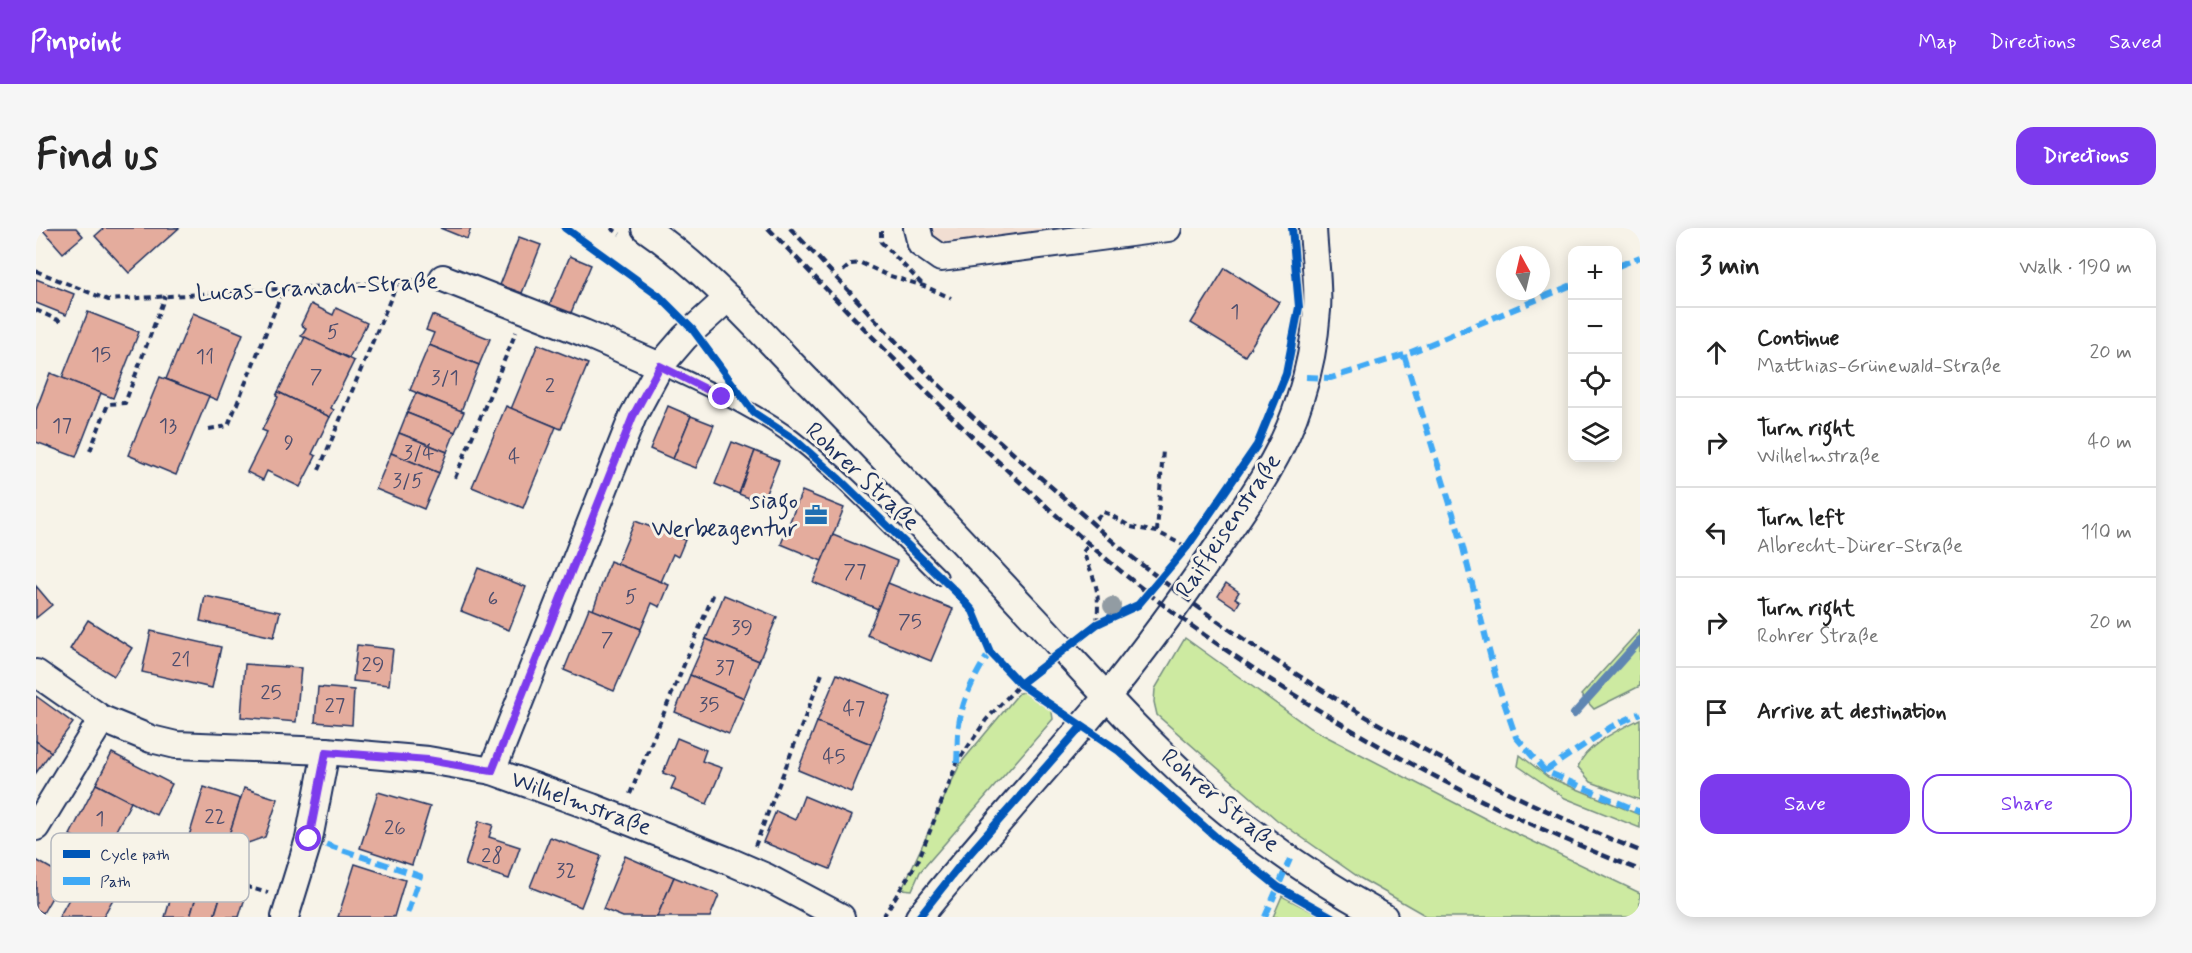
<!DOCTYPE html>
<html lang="en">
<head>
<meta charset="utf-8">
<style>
  body { margin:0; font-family:Mynerve,sans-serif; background:#f6f6f6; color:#222 }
  .controls { position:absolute; right:18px; top:18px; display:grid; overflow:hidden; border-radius:12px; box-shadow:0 3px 15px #0003 }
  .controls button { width:54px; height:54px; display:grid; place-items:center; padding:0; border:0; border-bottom:2px solid #e0e0e0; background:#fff; color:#222; font:30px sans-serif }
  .compass { position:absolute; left:1460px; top:18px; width:54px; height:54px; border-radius:50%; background:#fff; box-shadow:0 3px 15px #0003; rotate:352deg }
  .stop { position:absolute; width:18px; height:18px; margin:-14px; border:4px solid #7c3aed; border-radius:50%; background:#fff }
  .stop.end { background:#7c3aed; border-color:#fff; box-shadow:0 2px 6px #0008 }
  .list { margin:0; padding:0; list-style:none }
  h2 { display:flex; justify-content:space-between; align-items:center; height:78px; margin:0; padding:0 24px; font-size:26px }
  h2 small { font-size:20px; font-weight:400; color:#767676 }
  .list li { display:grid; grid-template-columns:39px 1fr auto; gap:18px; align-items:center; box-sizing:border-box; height:90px; padding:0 24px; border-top:2px solid #e0e0e0 }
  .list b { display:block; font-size:22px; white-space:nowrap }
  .list p { margin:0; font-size:20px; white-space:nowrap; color:#767676 }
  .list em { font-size:20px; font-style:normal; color:#767676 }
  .actions { display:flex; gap:12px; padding:18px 24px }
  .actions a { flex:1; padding:14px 0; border:2px solid #7c3aed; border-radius:18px; text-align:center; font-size:21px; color:#7c3aed }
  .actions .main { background:#7c3aed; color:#fff }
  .icon { flex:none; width:33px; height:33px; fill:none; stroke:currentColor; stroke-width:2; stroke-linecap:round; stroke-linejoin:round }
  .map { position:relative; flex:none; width:1604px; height:689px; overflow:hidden; border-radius:18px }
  header { display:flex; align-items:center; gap:36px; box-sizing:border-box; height:84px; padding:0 30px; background:#7c3aed; color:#fff }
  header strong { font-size:28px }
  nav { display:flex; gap:33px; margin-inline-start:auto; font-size:21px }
  .intro { display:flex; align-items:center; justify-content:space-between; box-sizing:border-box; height:144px; padding:0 36px }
  h1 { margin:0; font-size:42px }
  .button { padding:15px 27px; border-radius:18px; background:#7c3aed; color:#fff; font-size:21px; font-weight:700 }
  main { display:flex; gap:36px; padding:0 36px }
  aside { flex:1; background:#fff; border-radius:18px; box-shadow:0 3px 15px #0003 }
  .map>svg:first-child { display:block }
</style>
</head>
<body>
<header>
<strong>Pinpoint</strong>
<nav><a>Map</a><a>Directions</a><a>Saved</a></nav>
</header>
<div class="intro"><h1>Find us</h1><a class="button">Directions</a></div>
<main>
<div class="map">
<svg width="1604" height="689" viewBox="0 0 1604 689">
  <rect width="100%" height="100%" fill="#f7f3e8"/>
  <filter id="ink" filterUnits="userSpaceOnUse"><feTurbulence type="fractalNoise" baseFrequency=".0167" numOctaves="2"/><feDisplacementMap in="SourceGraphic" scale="12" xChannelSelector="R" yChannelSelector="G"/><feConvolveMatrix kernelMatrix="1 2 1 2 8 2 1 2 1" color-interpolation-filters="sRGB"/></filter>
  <g filter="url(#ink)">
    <!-- built -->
    <polygon fill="#f1ded2" points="881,0 1132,0 905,30"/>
    <!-- green -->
    <g fill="#cdeaa1" stroke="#748c80" stroke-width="1.5">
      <polygon points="1604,402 1604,458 1558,481 1545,467"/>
      <polygon points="1149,410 1274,500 1452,592 1604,665 1604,689 1392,689 1324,650 1241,592 1121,487 1118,474 1119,461"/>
      <polygon points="999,462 1014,472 1017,491 884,644 876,662 866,661 924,536 983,465"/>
      <path d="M1604,491V572L1555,554L1542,539C1549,517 1584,501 1604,491Z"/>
      <polygon points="1484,527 1512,549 1604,587 1604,600 1529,570 1482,538"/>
      <polygon points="1246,668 1287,689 1237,689"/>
    </g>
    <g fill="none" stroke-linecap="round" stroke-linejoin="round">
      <!-- stream -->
      <polyline stroke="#5f86b2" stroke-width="8" points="1538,486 1604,412"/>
    </g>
    <!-- building -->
    <g fill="#e4ac9d" stroke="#1b2f5e" stroke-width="1.5">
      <polygon points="5,0 40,0 47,8 27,25"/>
      <polygon points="68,0 143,0 93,45 59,8"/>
      <polygon points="404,0 435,0 431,11"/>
      <polygon points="483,9 505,17 486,65 464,57"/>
      <polygon points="534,28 555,37 534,87 513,78"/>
      <polygon points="1189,40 1243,74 1209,128 1155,95"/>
      <polygon points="0,51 38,66 30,87 0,75"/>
      <polygon points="275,76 297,87 300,80 331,95 313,130 265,108 270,100 265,97"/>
      <polygon points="52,84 103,104 77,170 26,150"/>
      <polygon points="157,85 207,106 181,172 130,151"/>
      <polygon points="396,87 454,111 443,137 393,117 398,105 390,102"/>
      <polygon points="269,109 318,133 295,180 298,182 294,189 242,164"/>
      <polygon points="502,116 552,136 525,201 475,181"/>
      <polygon points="393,117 443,137 425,183 374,162"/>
      <polygon points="14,145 65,165 40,229 0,214 0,182"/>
      <polygon points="124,149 173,168 140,247 92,227"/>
      <polygon points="242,164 294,189 276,226 280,228 264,259 231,243 227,252 211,244 231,204 226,202 242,169 240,168"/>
      <polygon points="380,165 428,184 419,204 371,185"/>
      <polygon points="470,178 520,199 487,280 436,259"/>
      <polygon points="632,178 655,188 637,231 614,221"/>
      <polygon points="371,185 419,204 411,224 363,205"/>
      <polygon points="655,188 678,197 660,240 637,231"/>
      <polygon points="363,205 411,224 403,245 355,225"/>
      <polygon points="696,214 719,223 703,266 679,256"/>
      <polygon points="719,223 743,233 726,275 703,266"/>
      <polygon points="355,225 403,245 388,281 340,261"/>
      <polygon points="766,263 808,280 786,333 745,316"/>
      <polygon points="599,293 649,312 642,329 637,326 625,354 581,336"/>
      <polygon points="797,307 861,333 842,381 777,354"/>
      <polygon points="574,333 633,357 624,379 616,375 605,401 557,382"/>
      <polygon points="442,340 490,359 473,402 425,383"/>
      <polygon points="852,355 917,381 895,433 831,407"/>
      <polygon points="1190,355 1203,364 1199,370 1204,373 1200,380 1182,368"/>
      <polygon points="0,358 16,377 0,390"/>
      <polygon points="688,367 741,389 723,433 670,411"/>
      <polygon points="169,368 244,384 238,409 164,393"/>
      <polygon points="553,380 605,401 578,463 528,442"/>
      <polygon points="52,392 96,420 78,448 34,421"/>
      <polygon points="115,403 185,419 176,460 106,444"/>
      <polygon points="670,411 723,433 708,470 654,447"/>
      <polygon points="321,417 357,421 353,457 317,453"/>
      <polygon points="209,436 265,440 260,494 205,489"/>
      <polygon points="801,446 855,468 835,516 781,494"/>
      <polygon points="654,447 708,470 693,506 639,484"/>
      <polygon points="282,459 318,462 316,497 279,494"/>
      <polygon points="0,468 37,495 15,524 0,513"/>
      <polygon points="781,494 835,516 815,564 762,542"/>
      <polygon points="641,510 670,522 666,533 686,540 671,576 635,561 640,550 627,545"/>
      <polygon points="0,513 15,524 0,545"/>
      <polygon points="76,525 136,556 120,587 60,556"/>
      <polygon points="60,556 95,574 68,625 34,607"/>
      <polygon points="168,559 205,571 189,619 153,608"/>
      <polygon points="208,560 242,571 229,609 209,616 192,610"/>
      <polygon points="342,564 394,579 376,637 324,620"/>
      <polygon points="768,568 816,588 794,641 727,614 740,583 759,592"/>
      <polygon points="443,593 457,597 453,609 484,619 473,651 429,637"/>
      <polygon points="514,609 565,628 545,679 494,659"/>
      <polygon points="589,628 638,649 621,689 587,689 567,681"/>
      <polygon points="0,632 28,648 7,685 0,681"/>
      <polygon points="319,636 369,652 358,689 302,689"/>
      <polygon points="48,644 82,662 67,689 23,689"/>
      <polygon points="638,649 683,667 674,689 621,689"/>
      <polygon points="141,650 164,656 154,689 129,689"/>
      <polygon points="164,656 186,663 178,689 154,689"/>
      <polygon points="186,663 209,670 203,689 178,689"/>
    </g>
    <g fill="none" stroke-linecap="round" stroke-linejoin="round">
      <!-- service casing -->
      <g stroke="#1b2f5e" stroke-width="18">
        <path id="service" d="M624,138C669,160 717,180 757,210C810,251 856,302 904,349"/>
      </g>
      <!-- minor casing -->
      <g stroke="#1b2f5e" stroke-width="30">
        <g id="minor">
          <path d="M609,0C672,43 723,103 776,157C851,233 924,311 997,389C1054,450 1109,513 1172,568C1226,614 1285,655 1348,689"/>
          <polyline points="881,0 885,16 905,30 1132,0"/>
          <polyline points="407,50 548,105 624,138"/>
          <polyline points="0,445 66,491 115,511 140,517 290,523 392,532 456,543 556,579 693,633 730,649 805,689"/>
          <polyline points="456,543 597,188 624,138 649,109 692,70"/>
          <polyline points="0,599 66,491"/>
          <polyline points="249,689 273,611 290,523"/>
          <path d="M883,689C943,614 1008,544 1069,471C1108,423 1145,372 1180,321C1213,274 1247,227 1264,171C1273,143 1279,111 1281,82C1283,55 1278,27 1277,0"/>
        </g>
      </g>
      <!-- path -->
      <g stroke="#1b2f5e" stroke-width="4" stroke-dasharray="6 4.5" stroke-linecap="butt">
        <polyline points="529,0 623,68 640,85"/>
        <polyline points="575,0 584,6"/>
        <polyline points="845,3 845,14 887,57"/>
        <polyline points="0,43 72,72 383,52"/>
        <polyline points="807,43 815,36 825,35 851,47 888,58 915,70"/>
        <polyline points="0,82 28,95"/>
        <polyline points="672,122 691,148"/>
        <polyline points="173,201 192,198 248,60"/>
        <polyline points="54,223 72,176 89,175 129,68"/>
        <polyline points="283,242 362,53"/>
        <polyline points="419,250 480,104"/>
        <polyline points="1060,291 1067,284 1073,286 1095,299 1121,304 1151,319"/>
        <polyline points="1121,304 1127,222"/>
        <path d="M1051,319L1047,324C1060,355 1064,361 1061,396"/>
        <polyline points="917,362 937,383 954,424 984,456 1024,484"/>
        <polyline points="1045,407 1061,396 1102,377 1131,343"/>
        <polyline points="1065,512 1083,523 1097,536"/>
        <polyline points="594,566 678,365"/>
        <polyline points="719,618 787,443"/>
        <polyline points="149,641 232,665"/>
        <polyline points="1224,644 1242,659 1257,667"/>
        <polyline points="847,689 882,633 921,535 950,492 984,456 1009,436"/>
      </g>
      <!-- service -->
      <use href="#service" stroke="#f7f3e8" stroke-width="14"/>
      <!-- minor -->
      <use href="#minor" stroke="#f7f3e8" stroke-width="26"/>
      <!-- rail -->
      <g stroke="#1b2f5e" stroke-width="4.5" stroke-dasharray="9 4.5" stroke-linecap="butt">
        <path d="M732,0C846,120 960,239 1087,345C1134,384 1186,420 1238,454C1353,528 1476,593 1604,642"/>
        <path d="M754,0C795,43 834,87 875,129C923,178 976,225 1028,270C1052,291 1076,314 1101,333C1254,453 1423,550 1604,623"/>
      </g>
      <!-- quiet -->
      <g stroke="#3fa9f5" stroke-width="6" stroke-dasharray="12 6" stroke-linecap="butt">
        <polyline points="1582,38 1604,29"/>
        <polyline points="1368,127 1424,308 1461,454 1480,509 1509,543 1604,584"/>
        <polyline points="1270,149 1295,150 1368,127 1536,57"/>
        <path d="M921,535C922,522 921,509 923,497C926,472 940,445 954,424"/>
        <polyline points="1509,543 1575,499 1604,485"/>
        <polyline points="273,611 384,648 370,689"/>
        <polyline points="1229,689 1254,631"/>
      </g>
      <!-- cycleway casing -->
      <g stroke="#f7f3e8" stroke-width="11">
        <g id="cycleway">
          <polyline points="529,0 623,68 657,102 718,185 758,211 802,250 920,364 937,383 954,424 984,456 1083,523 1181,610 1242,659 1296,689"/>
          <polyline points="984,456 1061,396 1102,377 1151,319 1221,217 1250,146 1263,79 1256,0"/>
          <polyline points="883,689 929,631 1045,499"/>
        </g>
      </g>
      <!-- cycleway -->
      <use href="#cycleway" stroke="#0057b8" stroke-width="8"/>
    </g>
    <!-- trees -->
    <circle fill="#929ca3" cx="1076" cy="378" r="9"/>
  </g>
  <g fill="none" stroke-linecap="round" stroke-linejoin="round" filter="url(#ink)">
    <!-- route -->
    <polyline stroke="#7c3aed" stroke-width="8" points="273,611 290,524 392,532 456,543 597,188 624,138 686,169"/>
  </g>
  <!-- icons -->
  <defs>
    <g id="office-bare" transform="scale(1.8)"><path d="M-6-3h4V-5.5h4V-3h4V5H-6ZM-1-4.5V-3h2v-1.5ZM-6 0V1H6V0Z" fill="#1f6fb2" stroke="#f7f3e8" stroke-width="2.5" paint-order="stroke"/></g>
  </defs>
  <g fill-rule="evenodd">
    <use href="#office-bare" x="780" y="287"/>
  </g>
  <g text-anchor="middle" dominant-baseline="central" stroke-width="6" stroke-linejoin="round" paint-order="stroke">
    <!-- number labels -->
    <g font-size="21" fill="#4d4e6e">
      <text x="1199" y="84">1</text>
      <text x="297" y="104">5</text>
      <text x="65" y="127">15</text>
      <text x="169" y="129">11</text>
      <text x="280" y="149">7</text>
      <text x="409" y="150">3/1</text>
      <text x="514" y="158">2</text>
      <text x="26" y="198">17</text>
      <text x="132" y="198">13</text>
      <text x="253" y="215">9</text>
      <text x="383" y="225">3/4</text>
      <text x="478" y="229">4</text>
      <text x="372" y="253">3/5</text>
      <text x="819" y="344">77</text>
      <text x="595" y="369">5</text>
      <text x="457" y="371">6</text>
      <text x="874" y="394">75</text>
      <text x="706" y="400">39</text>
      <text x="571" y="412">7</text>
      <text x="145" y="432">21</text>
      <text x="337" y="437">29</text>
      <text x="689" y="440">37</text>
      <text x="235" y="465">25</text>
      <text x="673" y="477">35</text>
      <text x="299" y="478">27</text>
      <text x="818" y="481">47</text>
      <text x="798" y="529">45</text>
      <text x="179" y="589">22</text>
      <text x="64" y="591">1</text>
      <text x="359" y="600">26</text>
      <text x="456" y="628">28</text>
      <text x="530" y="643">32</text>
    </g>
    <!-- street labels -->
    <g font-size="24" fill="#1b2f5e" stroke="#f7f3e8">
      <text transform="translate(281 60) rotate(-3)">Lucas-Cranach-Straße</text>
      <text transform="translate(826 249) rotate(43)">Rohrer Straße</text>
      <text transform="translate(1193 298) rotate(-56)">Raiffeisenstraße</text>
      <text transform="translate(1184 573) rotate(40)">Rohrer Straße</text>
      <text transform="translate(545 576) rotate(20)">Wilhelmstraße</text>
    </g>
    <!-- poi labels -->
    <g font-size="24" fill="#1b2f5e" stroke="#f7f3e8" text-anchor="end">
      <text x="762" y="273">siago<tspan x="762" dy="28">Werbeagentur</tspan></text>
    </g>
  </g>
  <!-- legend -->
  <rect x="15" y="605" width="198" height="69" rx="9" fill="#f7f3e8" stroke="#b5b8bf" stroke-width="1.5"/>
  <rect x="27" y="622" width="27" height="8" fill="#0057b8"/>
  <rect x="27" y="649" width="27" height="8" fill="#3fa9f5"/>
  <g font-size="16" fill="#1b2f5e">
    <text x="64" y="632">Cycle path</text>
    <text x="64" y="659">Path</text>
  </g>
</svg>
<div class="controls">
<button>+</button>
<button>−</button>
<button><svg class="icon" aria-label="locate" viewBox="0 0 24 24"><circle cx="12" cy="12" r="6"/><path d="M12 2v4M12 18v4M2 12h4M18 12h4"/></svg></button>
<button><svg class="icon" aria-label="layers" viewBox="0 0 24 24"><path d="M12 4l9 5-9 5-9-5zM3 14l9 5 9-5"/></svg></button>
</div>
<svg class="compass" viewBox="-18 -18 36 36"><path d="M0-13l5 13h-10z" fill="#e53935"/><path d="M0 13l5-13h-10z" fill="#767676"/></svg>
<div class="stop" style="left:273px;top:611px"></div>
<div class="stop end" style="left:686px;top:169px"></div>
</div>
<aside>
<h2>3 min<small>Walk · 190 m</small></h2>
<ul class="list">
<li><svg class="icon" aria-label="ahead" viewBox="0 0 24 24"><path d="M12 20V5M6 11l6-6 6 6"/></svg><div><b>Continue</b><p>Matthias-Grünewald-Straße</p></div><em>20 m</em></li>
<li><svg class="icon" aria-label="right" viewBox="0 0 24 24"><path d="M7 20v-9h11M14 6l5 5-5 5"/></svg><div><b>Turn right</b><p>Wilhelmstraße</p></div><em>40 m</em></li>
<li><svg class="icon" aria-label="left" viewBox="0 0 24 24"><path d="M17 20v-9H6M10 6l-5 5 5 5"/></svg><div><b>Turn left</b><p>Albrecht-Dürer-Straße</p></div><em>110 m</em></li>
<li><svg class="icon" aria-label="right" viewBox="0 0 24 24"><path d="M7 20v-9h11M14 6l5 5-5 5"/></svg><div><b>Turn right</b><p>Rohrer Straße</p></div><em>20 m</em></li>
<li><svg class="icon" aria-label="arrive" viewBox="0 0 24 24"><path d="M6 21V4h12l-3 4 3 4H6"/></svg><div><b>Arrive at destination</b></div></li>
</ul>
<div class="actions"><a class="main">Save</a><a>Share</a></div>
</aside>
</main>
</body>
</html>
